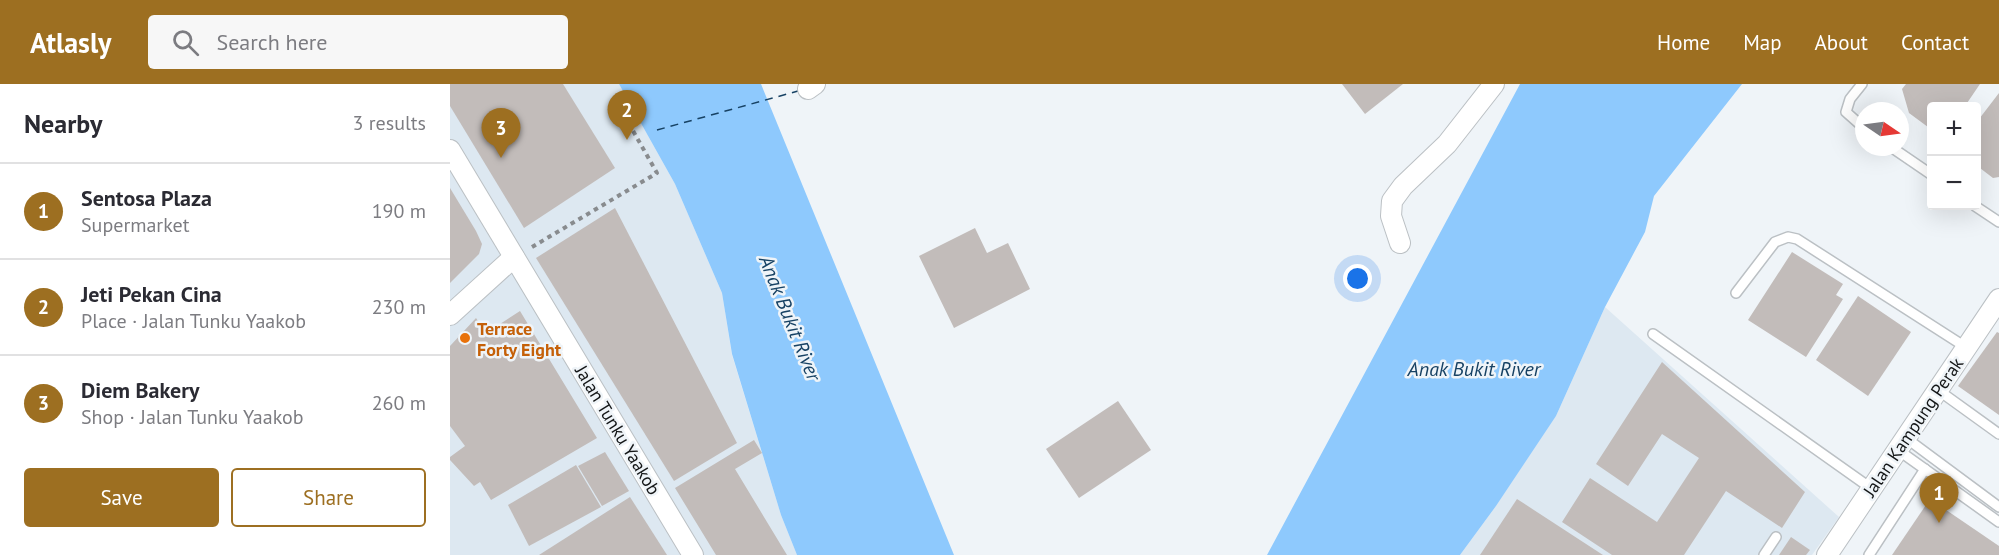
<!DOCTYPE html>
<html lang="en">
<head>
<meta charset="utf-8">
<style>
  body { margin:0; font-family:"PT Sans",sans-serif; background:#f7f7f7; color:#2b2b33 }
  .controls { position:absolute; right:18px; top:18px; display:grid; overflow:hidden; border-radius:6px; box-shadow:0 6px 24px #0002 }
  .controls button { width:54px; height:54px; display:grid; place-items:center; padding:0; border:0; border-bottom:2px solid #e1e1e2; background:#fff; color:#2b2b33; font:30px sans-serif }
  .compass { position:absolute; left:1405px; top:18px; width:54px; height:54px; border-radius:50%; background:#fff; box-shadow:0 6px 24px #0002; rotate:103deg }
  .you { position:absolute; left:908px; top:195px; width:21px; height:21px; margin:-15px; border:4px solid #fff; border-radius:50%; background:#1a73e8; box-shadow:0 0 0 9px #1a73e833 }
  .badge { display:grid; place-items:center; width:39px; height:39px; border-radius:50%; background:#9d6f21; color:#fff; font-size:20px; font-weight:700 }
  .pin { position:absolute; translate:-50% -50px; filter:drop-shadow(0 2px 3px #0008) }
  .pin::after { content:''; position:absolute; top:32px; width:21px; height:18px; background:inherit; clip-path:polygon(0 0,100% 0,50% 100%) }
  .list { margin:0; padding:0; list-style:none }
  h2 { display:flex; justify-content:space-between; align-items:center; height:78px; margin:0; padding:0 24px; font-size:26px }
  h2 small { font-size:20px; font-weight:400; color:#7c7c81 }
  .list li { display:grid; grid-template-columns:39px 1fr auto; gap:18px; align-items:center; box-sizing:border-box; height:96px; padding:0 24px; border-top:2px solid #e1e1e2 }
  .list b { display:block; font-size:22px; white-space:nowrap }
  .list p { margin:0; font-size:20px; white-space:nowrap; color:#7c7c81 }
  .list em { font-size:20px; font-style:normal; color:#7c7c81 }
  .actions { display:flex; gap:12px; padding:18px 24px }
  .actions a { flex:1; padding:14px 0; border:2px solid #9d6f21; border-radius:6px; text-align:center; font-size:21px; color:#9d6f21 }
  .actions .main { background:#9d6f21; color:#fff }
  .icon { flex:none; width:33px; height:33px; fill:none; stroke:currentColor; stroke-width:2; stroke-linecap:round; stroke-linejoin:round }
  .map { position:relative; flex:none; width:1549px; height:471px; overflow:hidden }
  header { display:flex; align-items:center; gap:36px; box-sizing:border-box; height:84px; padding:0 30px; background:#9d6f21; color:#fff }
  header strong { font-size:28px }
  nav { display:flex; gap:33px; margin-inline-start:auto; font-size:21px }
  .search { width:420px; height:54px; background:#f7f7f7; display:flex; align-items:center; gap:15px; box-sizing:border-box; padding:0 21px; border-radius:6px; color:#7c7c81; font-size:22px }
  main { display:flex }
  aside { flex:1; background:#fff }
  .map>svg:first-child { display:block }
</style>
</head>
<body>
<header>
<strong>Atlasly</strong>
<div class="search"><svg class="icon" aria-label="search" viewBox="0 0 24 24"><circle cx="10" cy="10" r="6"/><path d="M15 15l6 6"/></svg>Search here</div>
<nav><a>Home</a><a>Map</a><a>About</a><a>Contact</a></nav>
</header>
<main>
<aside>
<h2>Nearby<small>3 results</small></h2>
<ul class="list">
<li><span class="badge">1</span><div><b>Sentosa Plaza</b><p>Supermarket</p></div><em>190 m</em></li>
<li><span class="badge">2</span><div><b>Jeti Pekan Cina</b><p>Place · Jalan Tunku Yaakob</p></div><em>230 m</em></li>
<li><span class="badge">3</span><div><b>Diem Bakery</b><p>Shop · Jalan Tunku Yaakob</p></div><em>260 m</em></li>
</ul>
<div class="actions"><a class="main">Save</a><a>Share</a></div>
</aside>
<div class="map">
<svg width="1549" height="471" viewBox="0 0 1549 471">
  <rect width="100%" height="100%" fill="#eff4f8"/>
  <!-- built -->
  <g fill="#dde8f1">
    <polygon points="0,0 169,0 225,100 272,209 282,271 331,431 347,471 0,471"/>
    <polygon points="1155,223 1389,433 1362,471 1010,471 1046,422 1106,332"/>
  </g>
  <!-- water -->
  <g fill="#8ec9fd">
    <polygon points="169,0 311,0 504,471 347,471 331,431 282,270 272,209 225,100"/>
    <polygon points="1070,0 1292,0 1204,112 1195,148 1155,223 1106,332 1046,422 1010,471 817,471"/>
  </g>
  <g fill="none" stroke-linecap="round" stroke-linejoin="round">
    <!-- ferry -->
    <polyline stroke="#174264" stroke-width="1.5" stroke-dasharray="8 6" stroke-linecap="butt" points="207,46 348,7"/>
  </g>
  <!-- building -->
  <g fill="#c2bcba">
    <polygon points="0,0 113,0 165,84 74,144 0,22"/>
    <polygon points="892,0 953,0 915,30"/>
    <polygon points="1456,0 1530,0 1515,22 1482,22 1482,46 1459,29 1452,5"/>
    <polygon points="1549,9 1549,93 1543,94 1526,81 1526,39"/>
    <polygon points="0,104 26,147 32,160 29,170 0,199"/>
    <polygon points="165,124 287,359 224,397 86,174"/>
    <polygon points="525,144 537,169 558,159 580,205 504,244 469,172"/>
    <polygon points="1342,168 1393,200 1386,211 1393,215 1356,273 1298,236"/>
    <polygon points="1408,212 1461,248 1418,312 1366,276"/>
    <polygon points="70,227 147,354 41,416 30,398 24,402 0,376 0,373 15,362 0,342 0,262 26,234 36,249"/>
    <polygon points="1547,248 1549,249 1549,331 1508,302"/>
    <polygon points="1212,278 1355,408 1332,444 1276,407 1234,471 1162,471 1112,438 1140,394 1207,438 1249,374 1212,350 1178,402 1146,380"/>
    <polygon points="668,317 701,366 629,414 596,365"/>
    <polygon points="304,356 312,369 285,385 337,471 266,471 225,404"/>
    <polygon points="155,368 179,407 152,422 128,382"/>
    <polygon points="126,381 151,423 79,462 58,421"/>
    <polygon points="180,413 217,471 89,471"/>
    <polygon points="1067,415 1153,471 1030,471"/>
    <polygon points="1480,415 1549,462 1549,471 1442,471"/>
    <polygon points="1341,453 1360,466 1356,471 1329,471"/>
  </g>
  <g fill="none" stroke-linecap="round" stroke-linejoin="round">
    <!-- service casing -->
    <g stroke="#bbc0c4" stroke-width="12">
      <g id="service">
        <polyline points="1412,0 1400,15 1396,28 1414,44"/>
        <polyline points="1441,63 1482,91"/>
        <polyline points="1525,122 1549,138"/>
        <polyline points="1286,209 1325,158 1338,153 1347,155 1517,264"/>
        <polyline points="1203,250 1422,405"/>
        <polyline points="1488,306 1549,350"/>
        <polyline points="1456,354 1549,423"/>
        <polyline points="1448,366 1549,438"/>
        <polyline points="1314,471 1326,453"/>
        <polyline points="1419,471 1475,385"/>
      </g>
    </g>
    <!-- minor casing -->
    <g stroke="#bbc0c4" stroke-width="22">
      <g id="minor">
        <polyline points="358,5 365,0"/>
        <polyline points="0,66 243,471"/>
        <polyline points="950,159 941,132 942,117 953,102 997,60 1044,0"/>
        <polyline points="0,231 64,173"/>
        <polyline points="1377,471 1549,215"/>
      </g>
    </g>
    <!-- path -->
    <polyline stroke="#888b8e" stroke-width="4" stroke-dasharray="4.5 4.5" stroke-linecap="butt" points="82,163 207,89 174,31"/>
    <!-- service -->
    <use href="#service" stroke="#fff" stroke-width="9"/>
    <!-- minor -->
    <use href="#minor" stroke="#fff" stroke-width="20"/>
  </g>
  <!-- markers -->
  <circle fill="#e8710a" stroke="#eff4f8" stroke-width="2" cx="15" cy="254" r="6"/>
  <g text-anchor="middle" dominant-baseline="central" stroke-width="5" stroke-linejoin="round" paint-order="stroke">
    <!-- food labels -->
    <g font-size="18" font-weight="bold" fill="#c56008" stroke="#eff4f8" text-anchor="start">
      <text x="27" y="244">Terrace<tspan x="27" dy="21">Forty Eight</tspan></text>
    </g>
    <!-- street labels -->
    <g font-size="18" fill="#141617" stroke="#eff4f8">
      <text transform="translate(1463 343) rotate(-56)">Jalan Kampung Perak</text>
      <text transform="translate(168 346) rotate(59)">Jalan Tunku Yaakob</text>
    </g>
    <!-- water labels -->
    <g font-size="20" font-style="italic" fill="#174264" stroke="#eff4f8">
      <text transform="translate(340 234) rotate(68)">Anak Bukit River</text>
      <text x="1024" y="285">Anak Bukit River</text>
    </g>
  </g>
</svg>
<div class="controls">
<button>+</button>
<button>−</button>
</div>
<svg class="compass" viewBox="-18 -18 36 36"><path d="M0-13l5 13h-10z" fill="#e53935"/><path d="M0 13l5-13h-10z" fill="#7c7c81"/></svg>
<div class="you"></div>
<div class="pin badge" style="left:1489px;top:439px">1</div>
<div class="pin badge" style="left:177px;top:56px">2</div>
<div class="pin badge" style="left:51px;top:74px">3</div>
</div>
</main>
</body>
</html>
